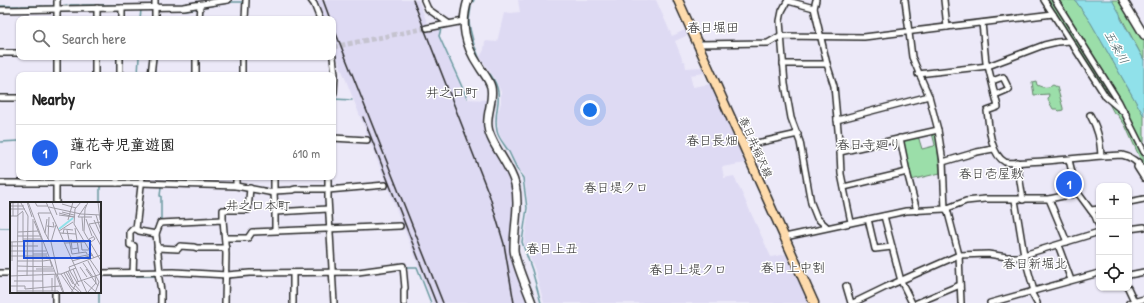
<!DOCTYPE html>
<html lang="en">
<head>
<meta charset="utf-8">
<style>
  body { margin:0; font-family:"Patrick Hand","Klee One",sans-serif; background:#f6f6f6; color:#222 }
  .controls { position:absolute; right:12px; bottom:12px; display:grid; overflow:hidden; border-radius:8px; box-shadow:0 1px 3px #0004 }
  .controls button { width:36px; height:36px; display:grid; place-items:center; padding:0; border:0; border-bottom:1px solid #e0e0e0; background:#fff; color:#222; font:20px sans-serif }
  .you { position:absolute; left:590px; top:110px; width:14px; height:14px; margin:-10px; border:3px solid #fff; border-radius:50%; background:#1a73e8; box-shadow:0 0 0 6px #1a73e833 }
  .badge { display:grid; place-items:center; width:26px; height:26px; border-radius:50%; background:#2563eb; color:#fff; font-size:13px; font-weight:700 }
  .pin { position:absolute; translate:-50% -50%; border:2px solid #fff; box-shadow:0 1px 4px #0006 }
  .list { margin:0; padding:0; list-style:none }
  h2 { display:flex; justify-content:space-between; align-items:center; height:52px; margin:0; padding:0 16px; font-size:17px }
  h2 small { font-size:13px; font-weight:400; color:#767676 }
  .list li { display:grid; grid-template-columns:26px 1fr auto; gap:12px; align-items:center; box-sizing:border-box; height:56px; padding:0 16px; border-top:1px solid #e0e0e0 }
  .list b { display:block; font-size:15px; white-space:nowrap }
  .list p { margin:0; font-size:13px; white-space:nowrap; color:#767676 }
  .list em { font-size:13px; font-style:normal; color:#767676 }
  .icon { flex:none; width:22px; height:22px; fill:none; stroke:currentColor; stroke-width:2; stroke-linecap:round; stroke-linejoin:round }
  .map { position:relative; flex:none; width:1144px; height:303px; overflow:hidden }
  .search { position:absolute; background:#fff; box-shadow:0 1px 3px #0004; left:16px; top:16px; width:320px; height:44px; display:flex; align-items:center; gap:10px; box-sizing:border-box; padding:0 14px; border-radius:8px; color:#767676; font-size:15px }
  .panel { position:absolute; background:#fff; box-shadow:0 1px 3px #0004; left:16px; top:72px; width:320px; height:108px; border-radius:8px }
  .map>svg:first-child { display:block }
</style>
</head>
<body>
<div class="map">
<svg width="1144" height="303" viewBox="0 0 1144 303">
  <rect width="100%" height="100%" fill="#ece9f8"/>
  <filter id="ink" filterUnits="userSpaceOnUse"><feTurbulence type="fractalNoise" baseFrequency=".025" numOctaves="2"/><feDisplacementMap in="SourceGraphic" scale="8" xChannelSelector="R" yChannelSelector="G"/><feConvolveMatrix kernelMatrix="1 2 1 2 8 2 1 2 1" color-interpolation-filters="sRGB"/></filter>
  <g filter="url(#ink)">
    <!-- built -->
    <g fill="#dedaf3">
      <polygon points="314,0 418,0 430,30 440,28 441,31 439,37 466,99 489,100 485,117 507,168 514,191 515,216 511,242 511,250 528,303 433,303 333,47 333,19 322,19"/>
      <polygon points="518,0 656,0 672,36 685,30 688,35 675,41 683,61 685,61 686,68 702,67 704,73 690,75 693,87 710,84 745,163 722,167 724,178 734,176 771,257 786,254 808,303 544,303 535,270 524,243 529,209 524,177 499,134 497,117 501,102 501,92 495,79 480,57 484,50 485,41 497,42 504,13 511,14 520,13"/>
    </g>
    <!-- green -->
    <g fill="#9bdea9" stroke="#63846a">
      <polygon points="1046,0 1052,0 1118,105 1106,95"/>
      <polygon points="1058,0 1075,0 1091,23 1144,116 1144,147 1128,113"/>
      <polygon points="1112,0 1120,0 1144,40 1144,60"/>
      <path d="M1036,81L1037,85C1043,88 1048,88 1053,85L1057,87L1063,108V110L1059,111L1057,109H1053L1048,100L1049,94L1034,95L1032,82Z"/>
      <path d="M1108,102C1123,106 1137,146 1144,159V167L1125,125L1117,114L1114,113Z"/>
      <polygon points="935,132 936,134 940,173 911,180 902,142 904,139 918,136 922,149 934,146 935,145 932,133"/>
    </g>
    <!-- water -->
    <polygon fill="#90e1ea" stroke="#68989e" points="1075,0 1112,0 1120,14 1121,19 1144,60 1144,116 1091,23"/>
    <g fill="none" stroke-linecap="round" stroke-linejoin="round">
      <!-- stream -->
      <g stroke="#68989e" stroke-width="1.5">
        <polyline points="908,0 911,26"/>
        <polyline points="472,3 474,0"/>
        <polyline points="158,4 158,0"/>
        <polyline points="70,5 79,5"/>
        <polyline points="82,5 96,5"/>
        <polyline points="98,5 105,5"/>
        <polyline points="107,5 112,5"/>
        <polyline points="114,5 124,5"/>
        <polyline points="126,5 149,5"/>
        <polyline points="0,6 19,6"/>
        <polyline points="21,6 37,6"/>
        <polyline points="40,6 43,6"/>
        <polyline points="45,6 53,6"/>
        <polyline points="61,6 67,5"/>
        <polyline points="202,7 232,2 243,2"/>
        <polyline points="184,10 198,8"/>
        <polyline points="428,12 437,19"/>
        <polyline points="140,19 141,10"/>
        <polyline points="158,19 158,10 179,10"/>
        <polyline points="248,19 248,2"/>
        <polyline points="469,20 471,7"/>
        <polyline points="469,21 470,29 474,45"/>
        <polyline points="441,29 439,36 467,98"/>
        <polyline points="912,35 913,47"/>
        <polyline points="475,47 480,60"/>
        <polyline points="914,55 917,62"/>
        <polyline points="155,65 156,57"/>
        <path d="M490,74C507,97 492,108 497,131C498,138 505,145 509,152C512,158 515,165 519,172"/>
        <polyline points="138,75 139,57"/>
        <polyline points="154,75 155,69"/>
        <polyline points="334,99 352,100"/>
        <polyline points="0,142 19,141"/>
        <polyline points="520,174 523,178 527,208 522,242 532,270 541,303"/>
        <polyline points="59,180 59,177"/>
        <polyline points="107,186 111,186"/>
        <polyline points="115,186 139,186"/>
        <polyline points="100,203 100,187 102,186"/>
        <polyline points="161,220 161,196 160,196 161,187"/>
        <polyline points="0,228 11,228"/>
        <polyline points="404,267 417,267 431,303"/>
        <polyline points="100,276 129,276"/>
        <polyline points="136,276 155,276"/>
        <polyline points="161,276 163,289"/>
        <polyline points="99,303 99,292"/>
        <polyline points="163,303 164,291"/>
      </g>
      <!-- minor-tunnel -->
      <polyline stroke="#c5c3cf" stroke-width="5" stroke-dasharray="5 2.5" stroke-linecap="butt" points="333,47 427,28"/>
      <!-- minor casing -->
      <g stroke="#2b2b2b" stroke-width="8">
        <g id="minor">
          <polyline points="311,0 314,4 320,19"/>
          <polyline points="424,0 428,9 448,23"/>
          <polyline points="788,0 782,11 780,21 785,84 791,118 800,142 811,203 817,218 827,227"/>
          <polyline points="816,0 814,8 827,64 834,86 840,152 938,130"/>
          <polyline points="905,0 912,57 929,96 938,130 943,162 945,209"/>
          <polyline points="944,0 947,27"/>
          <polyline points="1044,0 1053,14"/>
          <polyline points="1055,0 1119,102 1144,152"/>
          <polyline points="788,1 814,8"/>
          <polyline points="0,10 183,7 228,0"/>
          <polyline points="57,19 57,0"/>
          <polyline points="97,19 97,8"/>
          <polyline points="122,19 122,8"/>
          <polyline points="155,19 155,0"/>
          <polyline points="199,19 200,5"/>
          <polyline points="245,19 246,0"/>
          <path d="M982,23L986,63L988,66L998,107L987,111C989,125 990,154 1005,162C1011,164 1020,162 1026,162C1058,161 1090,156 1122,155C1132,157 1138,162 1144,170"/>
          <polyline points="427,28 464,21"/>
          <polyline points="698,44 768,43 780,36 864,37 1053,14 1106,97 1126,114"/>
          <polyline points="0,53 19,53"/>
          <polyline points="242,57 242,75"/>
          <polyline points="333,57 335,74 334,92 333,95"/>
          <polyline points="783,64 827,64"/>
          <polyline points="918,74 988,66 1044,45 1057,42 1070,41"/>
          <polyline points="57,75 57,57"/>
          <polyline points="95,75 95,57"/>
          <polyline points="120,75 120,57"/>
          <polyline points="151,75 153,57"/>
          <polyline points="196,75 196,57"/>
          <polyline points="992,81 1003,77 1009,89 995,95"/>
          <polyline points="0,98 19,98"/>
          <path d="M1090,115C1098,129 1100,139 1101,156"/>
          <polyline points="837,120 929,96"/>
          <polyline points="333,138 367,140"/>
          <polyline points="900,138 907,172 917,211"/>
          <polyline points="743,146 798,134"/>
          <polyline points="840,152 841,174 851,222"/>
          <polyline points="1069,160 1077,193"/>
          <polyline points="943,162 977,152 993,149"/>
          <polyline points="1017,162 1023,200"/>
          <polyline points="1139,162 1137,167 1144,178"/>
          <polyline points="142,177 136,229 139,231 156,234"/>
          <polyline points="274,177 274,191"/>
          <polyline points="328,177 328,198 334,303"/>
          <polyline points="0,183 141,183 236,186 274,193 274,191 292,190 296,189 328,189"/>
          <polyline points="117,183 117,177"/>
          <polyline points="236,186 236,177"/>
          <polyline points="844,187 907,172"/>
          <polyline points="328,190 385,185"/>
          <polyline points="274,193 275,212 328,209"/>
          <polyline points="1049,199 1067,242"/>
          <polyline points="1015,200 1024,255 1034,291"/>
          <polyline points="1129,202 1144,199"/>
          <polyline points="56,203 56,177"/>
          <polyline points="947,209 959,255 961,303"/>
          <polyline points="1091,210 1099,209"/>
          <polyline points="275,212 275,230"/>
          <polyline points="884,216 901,281 912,303"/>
          <polyline points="868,219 875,249 892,247"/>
          <polyline points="223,220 223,210 248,210 250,188"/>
          <polyline points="1129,229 1144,227"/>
          <polyline points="785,237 906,211 945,209 966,201 985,199 1049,199 1078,193 1095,216 1099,226"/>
          <polyline points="225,238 248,238 252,232 400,226"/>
          <polyline points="1058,245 1071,280"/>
          <polyline points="157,248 178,249 180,246 194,247 197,248 226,248"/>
          <polyline points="0,273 11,273"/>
          <polyline points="100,273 174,272 227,275 250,273 358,272 403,266 405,288 404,290 404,303"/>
          <polyline points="133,273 134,246 130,245 130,232 133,229 136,229"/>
          <polyline points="158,273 161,291 161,303"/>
          <polyline points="160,273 156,234 160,223 223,220 226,254 225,303"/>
          <polyline points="293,273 293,303"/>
          <polyline points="1129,275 1144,272"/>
          <polyline points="846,286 851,303"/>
          <polyline points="1128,288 1135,303"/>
          <polyline points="1031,292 1037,303"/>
          <polyline points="55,303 55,292"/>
          <polyline points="853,303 886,287 959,255 988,254 1007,257 1017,257 1099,232"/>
          <polyline points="917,303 960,285"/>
          <polyline points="990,303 1099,273"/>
          <polyline points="1129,303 1144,299"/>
        </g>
      </g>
      <!-- secondary casing -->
      <g stroke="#2b2b2b" stroke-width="10">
        <g id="secondary">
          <path d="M468,0C460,25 465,45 479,66C483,73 489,79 491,87C494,101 486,113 488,127C490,144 510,164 515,184C520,205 514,227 514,248C513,258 528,291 532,303"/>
          <polyline points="1123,0 1144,35"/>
        </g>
      </g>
      <!-- primary casing -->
      <g stroke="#2b2b2b" stroke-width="11">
        <polyline id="primary" points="678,0 814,303"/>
      </g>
      <!-- minor -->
      <use href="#minor" stroke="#fff" stroke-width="5"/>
      <!-- secondary -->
      <use href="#secondary" stroke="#fff" stroke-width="7"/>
      <!-- primary -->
      <use href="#primary" stroke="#fedbac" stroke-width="8"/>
      <!-- rail -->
      <g stroke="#2b2b2b" stroke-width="1.5">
        <polyline points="323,0 330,19"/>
        <polyline points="413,0 490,197 504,244 514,303"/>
        <polyline points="333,26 443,303"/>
        <polyline points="363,117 436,303"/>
      </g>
    </g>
  </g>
  <g text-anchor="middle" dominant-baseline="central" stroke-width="3" stroke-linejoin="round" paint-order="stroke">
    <!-- street labels -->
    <g font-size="11" fill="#2b2b2b" stroke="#fff">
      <text transform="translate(756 147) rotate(66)">春日井稲沢線</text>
    </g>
    <!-- water labels -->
    <g font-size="12" font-style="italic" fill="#496264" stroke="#fff">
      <text transform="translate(1117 47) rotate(61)">五条川</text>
    </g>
    <!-- quarter labels -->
    <g font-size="13" fill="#2b2b2b" stroke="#fff">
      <text x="713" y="27">春日堀田</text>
      <text x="452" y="92">井之口町</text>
      <text x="712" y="140">春日長畑</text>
      <text x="869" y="144">春日寺廻り</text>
      <text x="991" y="173">春日壱屋敷</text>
      <text x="616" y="187">春日堤クロ</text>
      <text x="258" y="205">井之口本町</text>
      <text x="552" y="248">春日上丑</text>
      <text x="1035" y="263">春日新堀北</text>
      <text x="793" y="267">春日上中割</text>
      <text x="688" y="269">春日上堤クロ</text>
    </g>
  </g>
  <!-- overview -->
  <g transform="translate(10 202)">
    <rect width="91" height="91" fill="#ece9f8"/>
    <path fill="none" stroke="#90e1ea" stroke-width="2" d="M49,27L63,16"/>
    <path fill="none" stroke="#9f9da6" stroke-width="1" d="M17,0L22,15M18,0L53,91M25,0L27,4H38M36,0L77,91M42,0L47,13M71,0L65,7L64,22L84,56M78,0L75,7L74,30L91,59M88,0L90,18M0,1L14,0M11,1L18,14L17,74M52,2L66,6M76,3L68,15H82M0,4H14M39,5L71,12L91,13M0,7H15M13,10V39M52,10L64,13M49,13L64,15L49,11M86,13L91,29M0,14H7L13,9M3,14V1M72,15L73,29M23,17V54M37,17L35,31L40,40M76,17L82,34M58,18L63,0M84,18L91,34M24,19L32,38M79,22L91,44M79,22L91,20M46,23L41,40L48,72M37,24L44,25L43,20M65,26L69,51M57,28L62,52M49,29L63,20M8,30L28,29M35,31L28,11H41M50,31L66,32M53,32L54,27L63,28M7,34H30M83,34L85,37L81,40L79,37L83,35M13,37H31M38,37L39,15M61,37L62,47L68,46M32,39L33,91M0,40L32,39M2,40V59M71,40L72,48H80M55,41L75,40M0,44H28M0,49H36M23,52H37M62,52L76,50L77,52M0,54H37V56M63,56L82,52M79,56L90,72M7,59H33M33,59L40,58L42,65M62,59L83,53M78,59L89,80L85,91M73,61L83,75M7,64L42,65M70,65L77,75M26,67H43M63,67L68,79M76,67L88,84M7,69H44M58,69L64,82M60,69L69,84M60,69L59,65L91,53M56,70L63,82M54,71L61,84L70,91M47,72L54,91M51,72L64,91M45,73V91H53M0,74L51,72L66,66M42,76V89M4,79H33M74,79L87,91M64,82L72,91M0,84H15V87L50,84M7,89H33M33,89H48L49,91M7,91L8,1M23,91V54M61,91L67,80L91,72M77,91L86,81L85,74"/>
    <path fill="#1d4ed8" fill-opacity="0.15" stroke="#1d4ed8" stroke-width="2" d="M14,39H80V56H14Z"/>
    <rect width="91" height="91" fill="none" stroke="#2b2b2b" stroke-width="2"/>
  </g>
</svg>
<div class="controls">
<button>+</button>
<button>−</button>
<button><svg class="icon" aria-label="locate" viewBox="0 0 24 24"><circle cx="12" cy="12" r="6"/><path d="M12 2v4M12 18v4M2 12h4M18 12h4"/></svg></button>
</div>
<div class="you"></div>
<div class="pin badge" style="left:1069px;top:184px">1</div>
<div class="search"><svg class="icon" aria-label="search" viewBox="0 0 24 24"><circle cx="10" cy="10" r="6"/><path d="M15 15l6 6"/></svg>Search here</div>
<section class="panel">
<h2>Nearby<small></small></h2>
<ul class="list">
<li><span class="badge">1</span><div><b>蓮花寺児童遊園</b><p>Park</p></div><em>610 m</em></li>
</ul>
</section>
</div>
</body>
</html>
